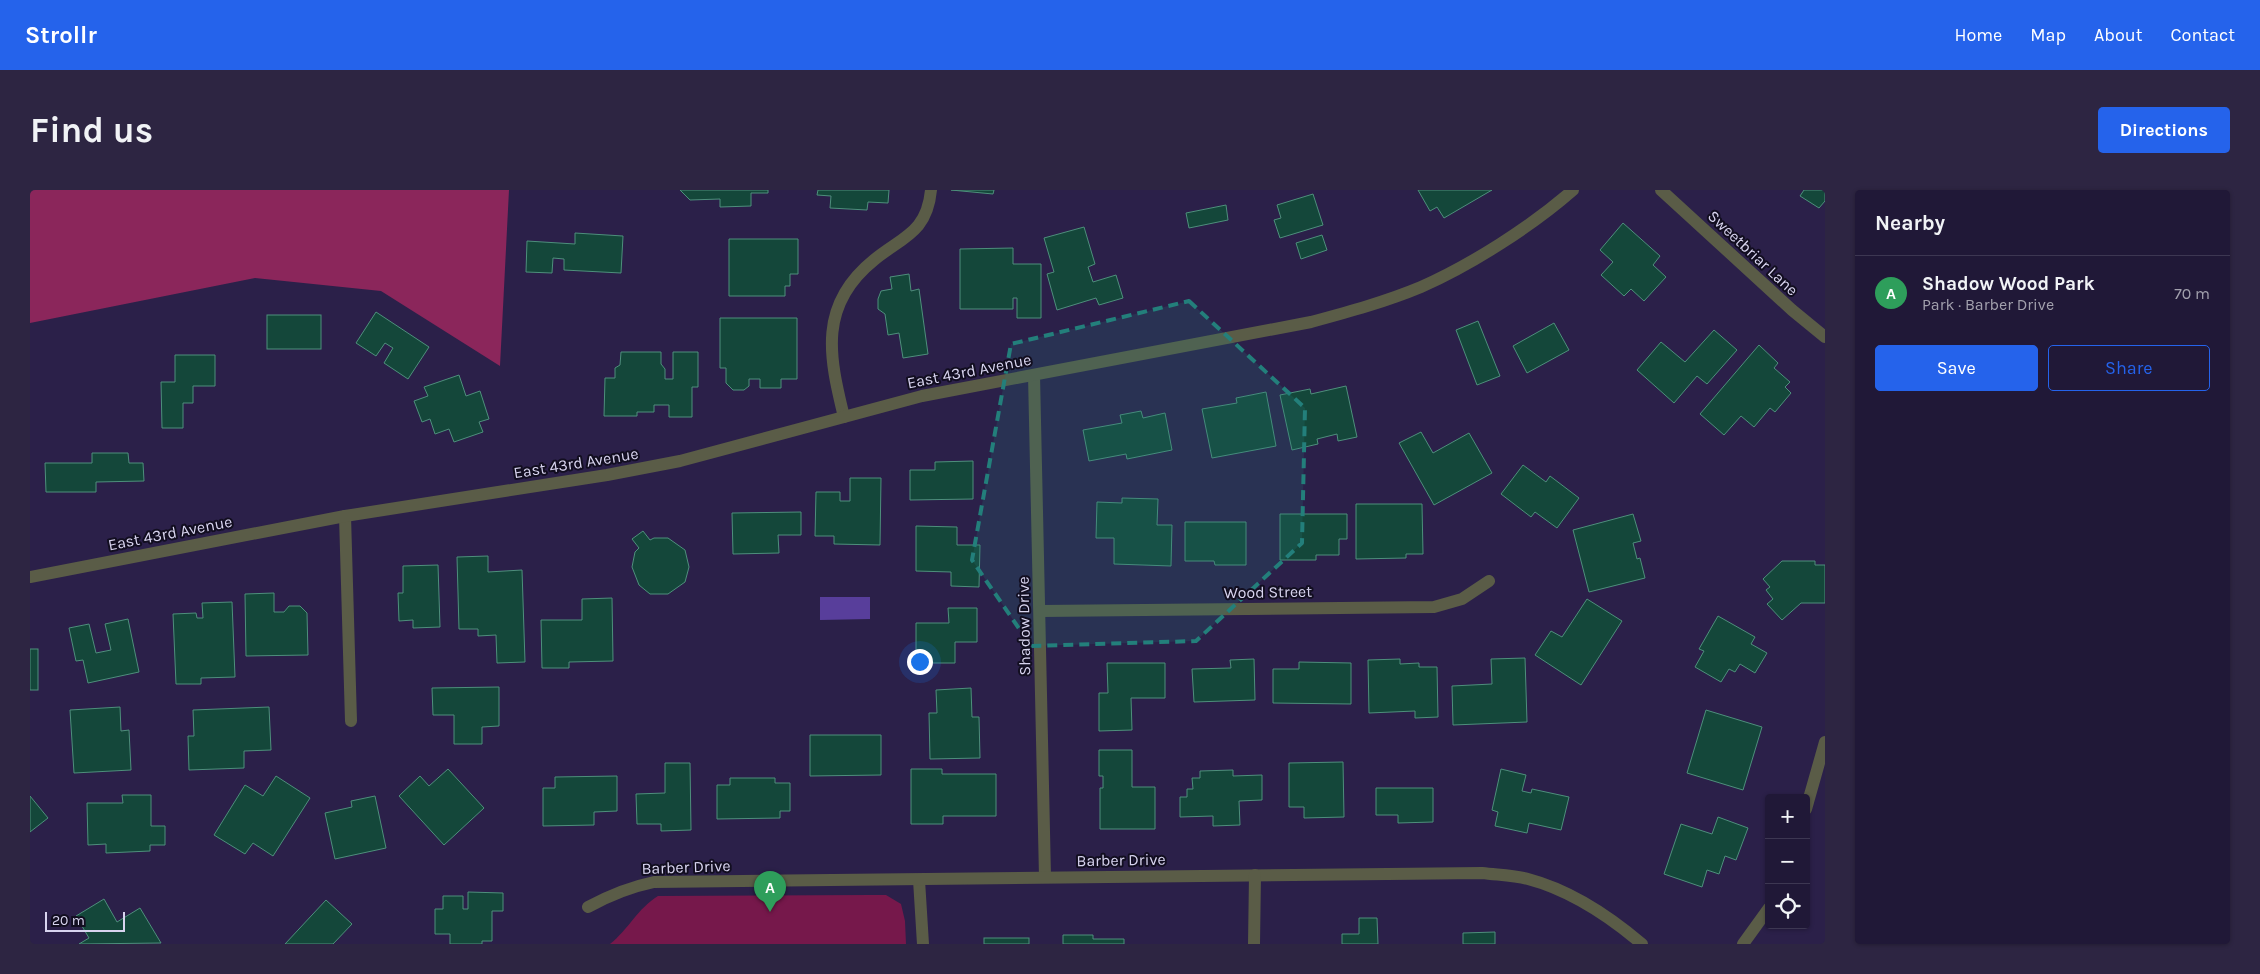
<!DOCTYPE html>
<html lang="en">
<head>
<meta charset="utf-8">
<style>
  body { margin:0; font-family:Karla,sans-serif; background:#2d2542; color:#f1f3f6 }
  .controls { position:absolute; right:15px; bottom:15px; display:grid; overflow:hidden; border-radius:5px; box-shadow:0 1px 4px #0004 }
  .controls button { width:45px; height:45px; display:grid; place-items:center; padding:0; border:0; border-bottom:1px solid #3d3752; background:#201837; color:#f1f3f6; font:25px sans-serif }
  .scale { position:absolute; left:15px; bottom:12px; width:80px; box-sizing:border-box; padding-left:5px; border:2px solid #d8d4ef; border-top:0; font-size:14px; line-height:18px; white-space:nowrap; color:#d8d4ef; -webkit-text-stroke:4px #120e20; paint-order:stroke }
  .you { position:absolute; left:889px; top:471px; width:18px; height:18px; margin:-12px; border:4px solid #fff; border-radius:50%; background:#1a73e8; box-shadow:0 0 0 8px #1a73e833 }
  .badge { display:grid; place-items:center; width:32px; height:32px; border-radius:50%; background:#2563eb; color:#fff; font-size:16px; font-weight:700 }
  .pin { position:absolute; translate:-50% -41px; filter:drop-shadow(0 1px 2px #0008) }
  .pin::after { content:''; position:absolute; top:26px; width:18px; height:15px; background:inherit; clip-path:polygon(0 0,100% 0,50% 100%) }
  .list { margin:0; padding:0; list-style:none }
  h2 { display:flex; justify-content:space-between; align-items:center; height:65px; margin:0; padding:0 20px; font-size:21px }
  h2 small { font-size:16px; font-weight:400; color:#a2a0ad }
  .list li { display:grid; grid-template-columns:32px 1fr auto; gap:15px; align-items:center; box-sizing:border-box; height:75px; padding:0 20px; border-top:1px solid #3d3752 }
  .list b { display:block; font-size:19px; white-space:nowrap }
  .list p { margin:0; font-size:16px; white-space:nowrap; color:#a2a0ad }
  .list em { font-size:16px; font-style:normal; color:#a2a0ad }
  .actions { display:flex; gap:10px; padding:15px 20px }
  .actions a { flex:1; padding:11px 0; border:1px solid #2563eb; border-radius:5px; text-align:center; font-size:18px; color:#2563eb }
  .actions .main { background:#2563eb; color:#fff }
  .icon { flex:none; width:28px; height:28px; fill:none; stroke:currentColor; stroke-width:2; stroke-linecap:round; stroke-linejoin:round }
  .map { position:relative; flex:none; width:1795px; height:754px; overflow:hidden; border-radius:5px }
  header { display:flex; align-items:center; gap:30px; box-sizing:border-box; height:70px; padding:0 25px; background:#2563eb; color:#fff }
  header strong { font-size:24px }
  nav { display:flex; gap:28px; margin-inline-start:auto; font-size:18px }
  .intro { display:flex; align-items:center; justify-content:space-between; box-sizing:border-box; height:120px; padding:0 30px }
  h1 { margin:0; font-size:35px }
  .button { padding:12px 22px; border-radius:5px; background:#2563eb; color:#fff; font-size:18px; font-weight:700 }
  main { display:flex; gap:30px; padding:0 30px }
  aside { flex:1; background:#201837; border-radius:5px; box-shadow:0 1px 4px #0004 }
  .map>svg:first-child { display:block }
</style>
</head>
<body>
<header>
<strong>Strollr</strong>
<nav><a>Home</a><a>Map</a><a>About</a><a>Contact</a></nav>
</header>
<div class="intro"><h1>Find us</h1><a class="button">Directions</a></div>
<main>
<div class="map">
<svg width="1795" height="754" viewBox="0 0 1795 754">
  <rect width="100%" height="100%" fill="#2b2049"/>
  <!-- green -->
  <path fill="#76184b" d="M842,705H856L871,714L875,731L876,754H580C599,739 607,719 628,706Z"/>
  <!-- forest -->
  <polygon fill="#8b265b" points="0,0 479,0 470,176 351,101 225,88 0,133"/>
  <!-- water -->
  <polygon fill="#583e9b" points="790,407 840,407 840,429 790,430"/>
  <!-- building -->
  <g fill="#14473a" stroke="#4e8f7c">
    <polygon points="650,0 738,0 738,3 721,3 721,16 690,17 690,9 660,10"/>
    <polygon points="788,0 859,0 858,13 838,12 837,20 800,18 801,6 787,5"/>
    <polygon points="921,0 964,0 963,4"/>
    <polygon points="1388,0 1462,0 1414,28 1407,17 1400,21"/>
    <polygon points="1774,0 1795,0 1795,11 1789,18 1770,6"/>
    <polygon points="1283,4 1293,35 1250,48 1244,30 1251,28 1247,15"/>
    <polygon points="1196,15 1198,30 1159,38 1156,23"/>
    <polygon points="1593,33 1630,66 1623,75 1636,87 1614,111 1601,99 1594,106 1571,85 1583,72 1570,60"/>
    <polygon points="1054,37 1065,74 1058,77 1063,92 1086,85 1093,108 1069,115 1066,108 1027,120 1017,84 1024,82 1014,48"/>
    <polygon points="545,43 593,46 591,83 534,80 534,69 523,68 522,83 496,82 497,51 545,54"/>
    <polygon points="1292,45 1297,60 1271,69 1266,53"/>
    <polygon points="699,49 768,49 768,84 760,84 760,96 755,96 755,106 699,106"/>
    <polygon points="983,58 983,74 1011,74 1011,128 987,128 987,108 983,108 983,119 930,119 930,59"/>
    <polygon points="879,84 881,101 889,99 898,164 873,168 869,143 858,145 855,124 848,119 848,109 851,101 862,99 860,87"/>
    <polygon points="346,122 399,157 378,189 354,173 363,158 355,153 346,166 326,153"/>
    <rect x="237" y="125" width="54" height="34"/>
    <polygon points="690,128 767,128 767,189 751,189 751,198 730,198 730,189 719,189 719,196 714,200 703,200 696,193 696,178 690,178"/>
    <polygon points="1448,131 1470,186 1447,195 1426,140"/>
    <polygon points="1524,133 1539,160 1497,183 1483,156"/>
    <polygon points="1684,140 1707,160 1677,194 1667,186 1644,213 1607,180 1631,152 1655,172"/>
    <polygon points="1729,155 1748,173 1744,178 1760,192 1755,197 1761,203 1745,222 1740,218 1724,237 1711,226 1694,245 1670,224"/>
    <polygon points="591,162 631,162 631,174 635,179 635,189 643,189 643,162 668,162 668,197 662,197 662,227 639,227 639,215 624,215 624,222 607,222 607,226 574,226 575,188 585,188 585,178 590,175"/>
    <polygon points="145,165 185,165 185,196 163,196 163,213 153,213 153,238 132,238 131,192 145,192"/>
    <polygon points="429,185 436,206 450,201 459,229 449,232 453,242 424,252 419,239 405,244 400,229 392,232 384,211 398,206 394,197"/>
    <polygon points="1316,196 1327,247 1308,251 1307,244 1287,249 1288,254 1262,260 1250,205 1280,199 1281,204"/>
    <polygon points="1236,202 1246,256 1182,268 1172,219 1207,213 1206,208"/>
    <polygon points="1111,221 1113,228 1135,223 1142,260 1097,269 1096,264 1059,271 1053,240 1092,233 1090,225"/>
    <polygon points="1391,242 1403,263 1439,243 1462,283 1404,315 1369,253"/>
    <polygon points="62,263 98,263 99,273 113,273 114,291 66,292 66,302 16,302 15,273 62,273"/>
    <polygon points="943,271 943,309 880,310 880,280 905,280 905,272"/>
    <polygon points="1493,275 1516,292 1520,286 1549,308 1527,338 1505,322 1501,327 1471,304"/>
    <polygon points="820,288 851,288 850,355 804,354 804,346 785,346 786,302 810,302 810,311 820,311"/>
    <polygon points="1092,308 1128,309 1127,335 1142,335 1141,376 1084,374 1084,348 1066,348 1067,312 1092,313"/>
    <polygon points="1326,314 1392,314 1393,364 1376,364 1376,368 1326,369"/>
    <polygon points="771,322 771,345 748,345 749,363 703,364 702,323"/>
    <polygon points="1250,324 1317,324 1317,349 1309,349 1309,365 1286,365 1286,370 1250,370"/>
    <polygon points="1603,324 1611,351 1603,353 1607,369 1610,368 1615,388 1559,402 1543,340"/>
    <polygon points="1155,332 1216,332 1216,375 1185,375 1184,371 1155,371"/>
    <polygon points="886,336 927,337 927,355 950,355 949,397 921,396 921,382 886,381"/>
    <polygon points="613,341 620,350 624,348 638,348 655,360 659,377 655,392 638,404 620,404 609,395 602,377 605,362 609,358 602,349"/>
    <polygon points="458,366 458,382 492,380 495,472 467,473 466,445 448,446 448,439 429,439 427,367"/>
    <polygon points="1752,371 1785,371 1785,375 1795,375 1795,413 1771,413 1752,430 1737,414 1743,409 1736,400 1740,397 1733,389"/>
    <polygon points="408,375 410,437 383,438 383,430 369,431 368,403 373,403 373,376"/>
    <polygon points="244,403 244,422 254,422 259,416 270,416 277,423 278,465 216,466 215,404"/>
    <polygon points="582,408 583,471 539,472 539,478 512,478 511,430 552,430 552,409"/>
    <polygon points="1557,409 1592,431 1551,495 1505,465 1521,441 1532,447"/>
    <polygon points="202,412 205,487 171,488 171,494 146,494 143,424 166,423 167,428 173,428 172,413"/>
    <polygon points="918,418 947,418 947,452 925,452 925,473 886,473 886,433 919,433"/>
    <polygon points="1688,426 1725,447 1721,454 1737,463 1725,483 1710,474 1705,482 1699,479 1691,492 1665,477 1674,461 1669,459"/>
    <polygon points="98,429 109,482 58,493 53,470 46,471 39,438 59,434 66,463 81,460 75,434"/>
    <rect x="0" y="459" width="8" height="41"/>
    <polygon points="1495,468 1497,532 1423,535 1422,496 1462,494 1461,469"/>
    <polygon points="1224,469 1225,510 1164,512 1162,479 1201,478 1200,470"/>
    <polygon points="1370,469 1370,474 1389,473 1389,477 1407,477 1408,527 1385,528 1385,521 1339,523 1338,470"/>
    <polygon points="1269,472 1321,473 1321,514 1243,513 1243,479 1269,479"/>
    <polygon points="1077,473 1135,473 1135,508 1101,508 1102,540 1069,541 1069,503 1078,503"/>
    <polygon points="469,497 469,536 452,537 452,554 424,554 424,525 403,525 402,498"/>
    <polygon points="941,498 942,527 949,527 950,568 900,569 899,523 907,523 906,500"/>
    <polygon points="90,517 91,541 99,540 101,580 44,583 40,520"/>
    <polygon points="239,517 241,560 214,561 214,578 159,580 158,546 164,546 163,520"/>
    <polygon points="1676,520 1732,537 1713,600 1657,583"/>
    <polygon points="780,545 851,545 851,585 780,586"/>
    <polygon points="1069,560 1102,560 1102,597 1125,597 1125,639 1070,639 1070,598 1073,598 1073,586 1069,586"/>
    <polygon points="1313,572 1314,627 1274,628 1274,617 1259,617 1259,573"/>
    <polygon points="635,573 660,573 661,640 631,641 631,634 607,634 606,604 635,603"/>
    <polygon points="418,579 454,618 414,655 369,606 390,586 399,596"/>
    <polygon points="881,579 912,579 912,584 966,584 966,626 913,626 913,634 881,634"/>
    <polygon points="1471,579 1496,585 1492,601 1501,603 1502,599 1539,607 1531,640 1499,633 1497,643 1465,636 1468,622 1462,620"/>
    <polygon points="1203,580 1203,586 1232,585 1232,610 1209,611 1210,635 1183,636 1183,626 1150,627 1150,607 1157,607 1157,599 1163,599 1162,588 1170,588 1170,581"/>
    <polygon points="246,586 280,608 243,666 223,653 215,664 184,645 215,595 233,606"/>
    <polygon points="587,586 587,621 564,622 564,635 513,636 513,598 525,598 525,587"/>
    <polygon points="700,588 745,588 745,593 760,593 760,621 750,621 750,628 687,629 687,595 700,595"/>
    <polygon points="1346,598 1403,598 1403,632 1368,633 1368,625 1346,625"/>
    <polygon points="92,605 121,605 121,636 135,636 135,655 120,655 120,661 76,663 76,654 58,655 57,613 93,613"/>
    <polygon points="0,606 18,628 0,642"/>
    <polygon points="345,606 356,658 305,669 295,623 322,617 321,611"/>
    <polygon points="1688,627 1718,638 1706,670 1695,666 1689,684 1677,680 1672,697 1634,684 1651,634 1682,644"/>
    <polygon points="438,702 473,703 473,721 462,721 462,751 452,751 452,754 420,754 420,744 405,744 405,719 413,719 413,706 433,706 433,719 438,719"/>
    <polygon points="74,709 87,732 110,718 131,753 49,754 59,748 46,726"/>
    <polygon points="296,710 322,734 303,754 255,754"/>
    <polygon points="1329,728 1347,728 1348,754 1312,754 1312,744 1329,744"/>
    <polygon points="1465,742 1465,754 1433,754 1433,743"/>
    <polygon points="1033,745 1063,745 1063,749 1094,749 1094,754 1033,754"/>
    <rect x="954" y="748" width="45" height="6"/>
  </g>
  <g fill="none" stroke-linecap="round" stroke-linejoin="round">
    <!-- minor -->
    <g stroke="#5a5c47" stroke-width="12">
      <polyline points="1631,0 1762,120 1795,147"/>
      <polyline points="1004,185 1015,687"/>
      <path d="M814,227C799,166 788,115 844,70C872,47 897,43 901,0"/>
      <polyline points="315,326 321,531"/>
      <polyline points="1011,421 1404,417 1432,409 1459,391"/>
      <polyline points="1776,619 1795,552"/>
      <polyline points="889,690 893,754"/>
      <path d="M558,717C580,705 600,697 624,692L1452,683C1467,685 1483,685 1498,689C1540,700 1579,726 1612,754"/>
      <polyline points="1224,754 1225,685"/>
      <polyline points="1713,754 1739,718"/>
    </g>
    <!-- tertiary -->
    <path stroke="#5a5c47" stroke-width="12" d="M0,387L315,326L577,285L650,271L892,206L1281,132C1318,122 1355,112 1391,97C1441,75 1502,36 1543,0"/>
  </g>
  <!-- marked area -->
  <path fill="#237f7b" fill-opacity="0.2" stroke="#237f7b" stroke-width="4" stroke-dasharray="10 6" stroke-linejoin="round" d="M1159,111L1275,218L1272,353L1166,451L1001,456L942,370L981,154Z"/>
  <g text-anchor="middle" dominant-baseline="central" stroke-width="4" stroke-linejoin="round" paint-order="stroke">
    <!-- street labels -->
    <g font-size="16" fill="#d8d4ef" stroke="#120e20">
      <text transform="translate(1723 63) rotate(43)">Sweetbriar Lane</text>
      <text transform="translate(939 181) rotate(-11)">East 43rd Avenue</text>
      <text transform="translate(546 273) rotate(-9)">East 43rd Avenue</text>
      <text transform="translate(140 343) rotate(-11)">East 43rd Avenue</text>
      <text transform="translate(1238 402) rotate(-1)">Wood Street</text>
      <text transform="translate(994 436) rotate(-91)">Shadow Drive</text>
      <text transform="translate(1091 670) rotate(-1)">Barber Drive</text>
      <text transform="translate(656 677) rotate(-2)">Barber Drive</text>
    </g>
  </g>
</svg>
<div class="controls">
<button>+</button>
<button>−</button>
<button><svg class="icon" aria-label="locate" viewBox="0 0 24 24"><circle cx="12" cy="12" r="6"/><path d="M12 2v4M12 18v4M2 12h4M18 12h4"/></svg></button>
</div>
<div class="scale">20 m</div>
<div class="you"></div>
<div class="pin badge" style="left:740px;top:722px;background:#2e9e5b">A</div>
</div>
<aside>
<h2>Nearby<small></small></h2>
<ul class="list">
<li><span class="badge" style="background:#2e9e5b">A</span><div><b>Shadow Wood Park</b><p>Park · Barber Drive</p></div><em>70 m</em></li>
</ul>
<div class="actions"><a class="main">Save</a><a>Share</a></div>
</aside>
</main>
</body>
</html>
